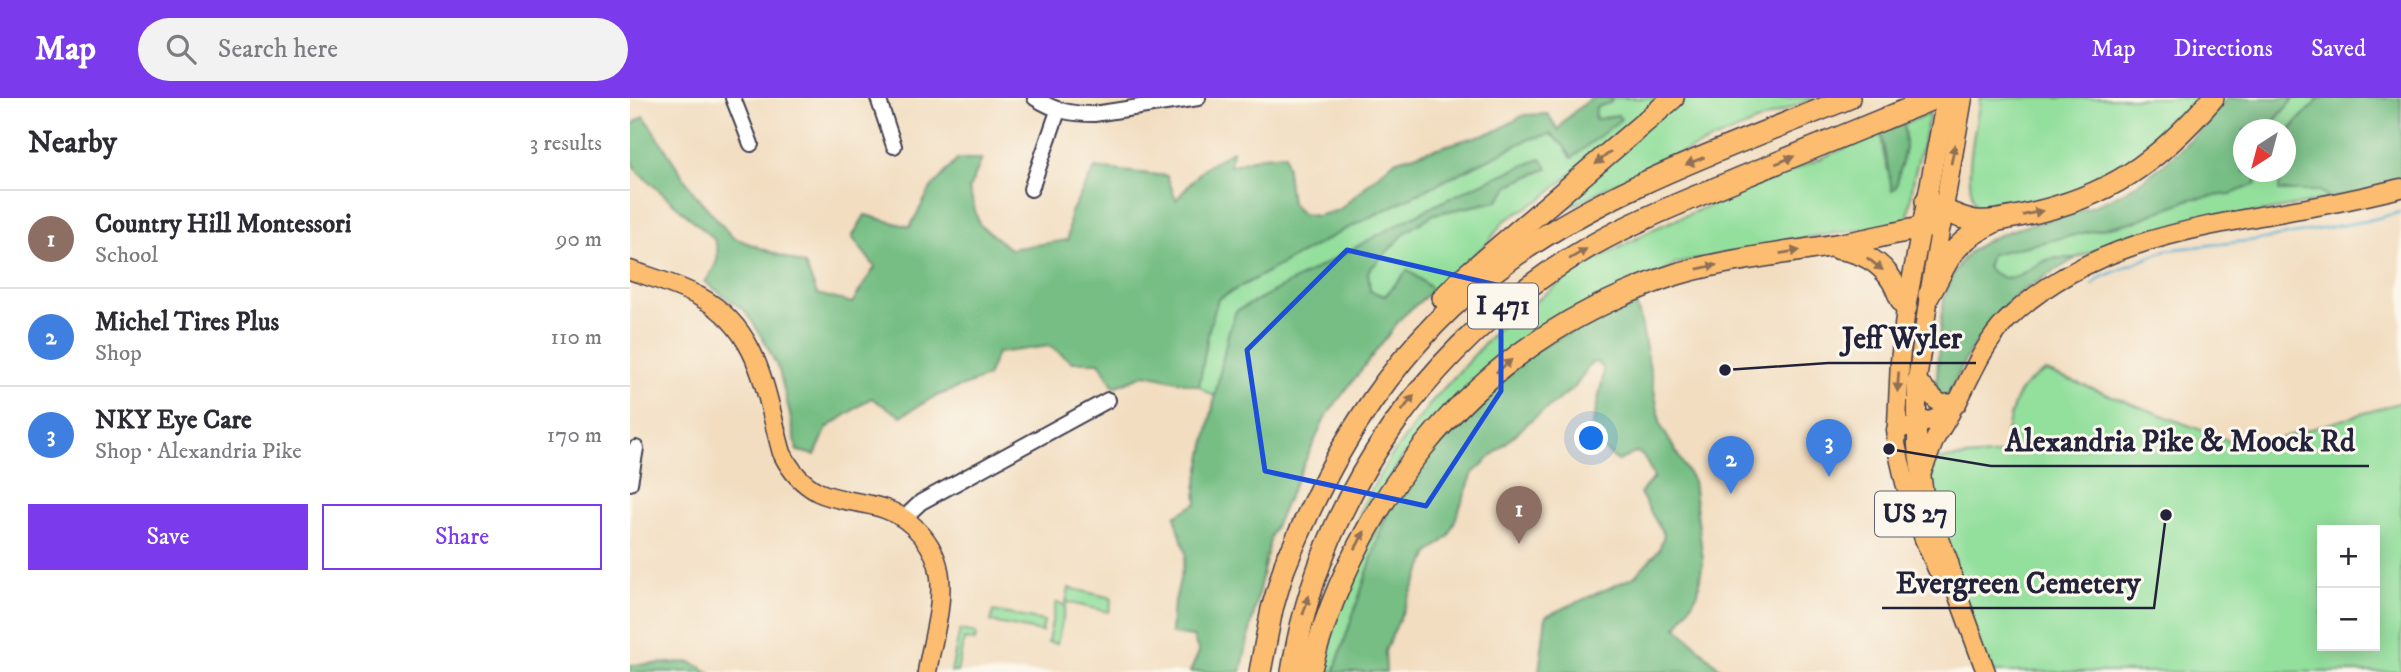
<!DOCTYPE html>
<html lang="en">
<head>
<meta charset="utf-8">
<style>
  body { margin:0; font-family:"IM FELL DW Pica",serif; background:#f2f2f3; color:#2b2b33 }
  .controls { position:absolute; right:21px; bottom:21px; display:grid; overflow:hidden; border-radius:0px; box-shadow:0 4px 18px #0003 }
  .controls button { width:63px; height:63px; display:grid; place-items:center; padding:0; border:0; border-bottom:2px solid #e1e1e2; background:#fff; color:#2b2b33; font:35px sans-serif }
  .compass { position:absolute; left:1603px; top:21px; width:63px; height:63px; border-radius:50%; background:#fff; box-shadow:0 4px 18px #0003; rotate:216deg }
  .you { position:absolute; left:962px; top:341px; width:24px; height:24px; margin:-18px; border:5px solid #fff; border-radius:50%; background:#1a73e8; box-shadow:0 0 0 10px #1a73e833 }
  .badge { display:grid; place-items:center; width:46px; height:46px; border-radius:50%; background:#7c3aed; color:#fff; font-size:23px; font-weight:700 }
  .pin { position:absolute; translate:-50% -58px; filter:drop-shadow(0 2px 4px #0008) }
  .pin::after { content:''; position:absolute; top:37px; width:24px; height:21px; background:inherit; clip-path:polygon(0 0,100% 0,50% 100%) }
  .list { margin:0; padding:0; list-style:none }
  h2 { display:flex; justify-content:space-between; align-items:center; height:91px; margin:0; padding:0 28px; font-size:30px }
  h2 small { font-size:23px; font-weight:400; color:#7c7c81 }
  .list li { display:grid; grid-template-columns:46px 1fr auto; gap:21px; align-items:center; box-sizing:border-box; height:98px; padding:0 28px; border-top:2px solid #e1e1e2 }
  .list b { display:block; font-size:26px; white-space:nowrap }
  .list p { margin:0; font-size:23px; white-space:nowrap; color:#7c7c81 }
  .list em { font-size:23px; font-style:normal; color:#7c7c81 }
  .actions { display:flex; gap:14px; padding:21px 28px }
  .actions a { flex:1; padding:16px 0; border:2px solid #7c3aed; border-radius:0px; text-align:center; font-size:24px; color:#7c3aed }
  .actions .main { background:#7c3aed; color:#fff }
  .icon { flex:none; width:38px; height:38px; fill:none; stroke:currentColor; stroke-width:2; stroke-linecap:round; stroke-linejoin:round }
  .map { position:relative; flex:none; width:1771px; height:574px; overflow:hidden }
  header { display:flex; align-items:center; gap:42px; box-sizing:border-box; height:98px; padding:0 35px; background:#7c3aed; color:#fff }
  header strong { font-size:33px }
  nav { display:flex; gap:38px; margin-inline-start:auto; font-size:24px }
  .search { width:490px; height:63px; background:#f2f2f3; display:flex; align-items:center; gap:18px; box-sizing:border-box; padding:0 24px; border-radius:38px; color:#7c7c81; font-size:26px }
  main { display:flex }
  aside { flex:1; background:#fff }
  .map>svg:first-child { display:block }
</style>
</head>
<body>
<header>
<strong>Map</strong>
<div class="search"><svg class="icon" aria-label="search" viewBox="0 0 24 24"><circle cx="10" cy="10" r="6"/><path d="M15 15l6 6"/></svg>Search here</div>
<nav><a>Map</a><a>Directions</a><a>Saved</a></nav>
</header>
<main>
<aside>
<h2>Nearby<small>3 results</small></h2>
<ul class="list">
<li><span class="badge" style="background:#8d6e63">1</span><div><b>Country Hill Montessori</b><p>School</p></div><em>90 m</em></li>
<li><span class="badge" style="background:#3f7fe0">2</span><div><b>Michel Tires Plus</b><p>Shop</p></div><em>110 m</em></li>
<li><span class="badge" style="background:#3f7fe0">3</span><div><b>NKY Eye Care</b><p>Shop · Alexandria Pike</p></div><em>170 m</em></li>
</ul>
<div class="actions"><a class="main">Save</a><a>Share</a></div>
</aside>
<div class="map">
<svg width="1771" height="574" viewBox="0 0 1771 574">
  <rect width="100%" height="100%" fill="#fbf7ec"/>
  <filter id="ink" filterUnits="userSpaceOnUse"><feTurbulence type="fractalNoise" baseFrequency=".0143" numOctaves="2"/><feDisplacementMap in="SourceGraphic" scale="14" xChannelSelector="R" yChannelSelector="G"/><feConvolveMatrix kernelMatrix="1 2 1 2 8 2 1 2 1" color-interpolation-filters="sRGB"/></filter>
  <filter id="wash" filterUnits="userSpaceOnUse"><feTurbulence type="fractalNoise" baseFrequency=".00686" numOctaves="4" result="noise"/><feDisplacementMap in="SourceGraphic" scale="28" xChannelSelector="R" yChannelSelector="G"/><feGaussianBlur stdDeviation="1.57" result="paint"/><feColorMatrix in="noise" values="0 0 0 0 0 0 0 0 0 0 0 0 0 0 0 0 0 1.4 0 .05"/><feComposite in="paint" operator="in"/></filter>
  <g filter="url(#wash)">
    <rect width="100%" height="100%" fill="#f2ddc0"/>
    <!-- green -->
    <g fill="#93df9c" stroke="#5a806c" stroke-width="2" fill-rule="evenodd">
      <path d="M982,0H1031L913,100L874,123L857,146L803,192L778,172L755,198L740,193L738,173L776,134L804,116L867,103L881,86L917,71L911,61C804,100 708,162 606,213L598,236L585,299L569,288L579,231L587,201L714,132L899,41L921,36L934,48L942,60L987,17L965,22L966,9L980,5Z"/>
      <polygon points="1050,0 1184,0 1013,71 935,111 871,153"/>
      <path d="M1350,0H1574L1506,66L1451,94L1377,112L1350,115C1329,86 1346,33 1350,0Z"/>
      <polygon points="1664,0 1690,0 1661,30 1656,43 1656,32 1637,32"/>
      <polygon points="1300,15 1284,79 1277,125 1185,138 1045,166 775,356 724,435 734,405 759,361 804,301 867,232 949,171 1026,130 1251,35 1253,54 1263,91 1266,89 1275,50 1274,26"/>
      <polygon points="1628,74 1650,74 1650,93 1689,93 1699,101 1494,140 1446,160 1419,161 1383,180 1369,180 1357,170 1361,156 1506,123 1560,100 1601,95 1626,86"/>
      <path d="M1416,273L1618,350L1771,304V574H1356L1295,403L1298,362L1373,356C1381,318 1378,292 1416,273ZM1692,432H1745V548H1692Z"/>
      <polygon points="762,400 704,574 688,574 711,500"/>
      <polygon points="439,490 482,500 479,514 436,504"/>
      <polygon points="426,505 436,507 427,546 418,544"/>
      <polygon points="363,513 414,523 412,534 361,524"/>
      <polygon points="330,532 346,535 345,543 334,541 327,574 321,574"/>
    </g>
    <!-- forest -->
    <g fill="#76be84" stroke="#4c7060" stroke-width="2">
      <path d="M961,0H982L980,5L966,9L965,22L987,17L991,21L942,60L934,48L921,36L899,41L714,132L588,201L579,231L569,288L516,276L484,289L469,264H442L420,248L367,255L357,279L304,299L271,318L241,300L197,330L185,357L167,353L159,312L149,272L134,242L115,213L75,184C86,168 92,159 84,141L7,73L0,62V28L14,18L63,94L102,139L175,167L187,196L222,205L245,169L222,139L235,117L280,129L301,90L328,61H352L339,91L349,126L380,151L438,142L440,116L465,70L537,78L546,102L574,70L602,53L600,68L633,58L655,56L661,105L672,116L687,118L709,112L764,63L868,32L894,17L918,16L928,32L937,20Z"/>
      <path d="M1597,0H1664L1637,31L1614,32V74H1628L1626,86L1601,96L1560,101L1506,123L1361,156L1357,170C1385,193 1391,172 1417,162C1425,159 1437,160 1446,160L1389,195L1359,228L1338,256L1317,299L1312,298L1306,291L1307,279C1310,240 1307,197 1330,165C1354,130 1426,123 1466,107C1518,87 1563,43 1597,0Z"/>
      <path d="M1690,0H1771V85L1699,101L1689,93H1649L1650,74H1656C1656,29 1660,31 1690,0Z"/>
      <polygon points="1274,26 1275,50 1266,89 1262,92 1251,35"/>
      <path d="M911,61L918,70L881,86L867,103L804,116L776,134L738,173L740,193L755,198L778,172L803,192L772,219L696,318L641,437L611,574H560L569,554L563,539L541,536L542,516L556,456L545,418L567,405L566,390L598,236L606,213C708,162 804,100 911,61Z"/>
      <polygon points="1004,201 1010,219 1031,328 1063,383 1073,462 1068,495 1047,529 1094,574 909,574 916,518 1004,479 1029,452 1034,437 1010,395 1024,379 1014,359 1007,354 988,363 960,340 973,279 973,270 967,264 961,265 945,289 899,324 843,375 819,438 799,455 755,553 756,574 704,574 762,400 798,350 906,252"/>
      <polygon points="61,564 79,574 0,574 0,567"/>
    </g>
    <g fill="none" stroke-linecap="round" stroke-linejoin="round">
      <!-- stream -->
      <polyline stroke="#4faccd" stroke-width="2.5" points="1462,187 1472,179 1537,152 1634,141 1736,123 1771,114"/>
    </g>
  </g>
  <g filter="url(#ink)">
    <g fill="none" stroke-linecap="round" stroke-linejoin="round">
      <!-- minor casing -->
      <g stroke="#413e4f" stroke-width="18">
        <g id="minor">
          <polyline points="103,0 121,46"/>
          <polyline points="248,0 264,48"/>
          <path d="M405,0C425,13 441,16 464,16L568,0"/>
          <polyline points="401,91 428,13"/>
          <polyline points="0,385 6,350"/>
          <polyline points="274,420 291,404 478,302"/>
        </g>
      </g>
      <!-- major casing -->
      <g stroke="#413e4f" stroke-width="21">
        <g id="major">
          <polyline points="1316,0 1276,210 1270,263 1266,346 1275,385 1294,441 1307,471 1325,490"/>
          <polyline points="1333,0 1299,197 1287,283 1287,348 1295,403 1319,464 1325,490 1356,574"/>
          <path d="M0,172C23,180 48,187 70,199C131,232 135,296 152,355C160,372 171,385 188,394C209,404 234,403 255,411C283,421 307,448 310,479C313,510 302,543 297,574"/>
          <polyline points="1287,283 1310,306 1327,305"/>
          <path d="M1266,332C1288,325 1312,324 1327,305C1341,277 1354,246 1376,223C1457,142 1575,128 1682,109C1712,104 1741,97 1771,90"/>
          <polyline points="1292,374 1305,341 1321,314"/>
        </g>
      </g>
      <!-- highway casing -->
      <g stroke="#413e4f" stroke-width="24">
        <g id="highway">
          <path d="M1296,103C1312,111 1328,120 1346,123C1362,125 1379,120 1394,117C1479,99 1527,65 1583,0"/>
          <path d="M1206,150C1229,153 1251,163 1263,184C1268,193 1270,202 1276,210"/>
          <path d="M1299,197C1306,186 1311,173 1318,162C1329,143 1347,133 1366,123"/>
          <polyline points="813,200 834,179 1043,0"/>
          <path d="M654,471C703,350 768,243 875,165C977,90 1102,48 1219,0"/>
          <polyline points="630,574 642,511 658,457"/>
          <path d="M662,574C690,395 803,240 959,149C1006,122 1058,102 1108,81C1174,54 1239,27 1305,0"/>
          <path d="M680,574C724,408 834,264 995,196C1014,188 1034,179 1054,174C1106,160 1159,155 1211,146C1245,141 1277,131 1310,127"/>
        </g>
      </g>
      <!-- minor -->
      <use href="#minor" stroke="#fff" stroke-width="14"/>
      <!-- major -->
      <use href="#major" stroke="#fcbd6f" stroke-width="18"/>
      <!-- highway -->
      <use href="#highway" stroke="#fcbd6f" stroke-width="21"/>
    </g>
    <!-- one-way arrows -->
    <defs><path id="oneway-solid" d="M-6-.8H1V-3.2L6.5 0L1 3.2V.8H-6Z" transform="scale(1.75)"/></defs>
    <g fill="#8f7055">
      <use href="#oneway-solid" transform="translate(1323 56) rotate(-79)"/>
      <use href="#oneway-solid" transform="translate(973 60) rotate(140)"/>
      <use href="#oneway-solid" transform="translate(1155 62) rotate(-22)"/>
      <use href="#oneway-solid" transform="translate(1065 63) rotate(158)"/>
      <use href="#oneway-solid" transform="translate(1403 115) rotate(-13)"/>
      <use href="#oneway-solid" transform="translate(1160 154) rotate(-9)"/>
      <use href="#oneway-solid" transform="translate(948 156) rotate(-31)"/>
      <use href="#oneway-solid" transform="translate(1245 166) rotate(38)"/>
      <use href="#oneway-solid" transform="translate(1077 169) rotate(-12)"/>
      <use href="#oneway-solid" transform="translate(874 268) rotate(-39)"/>
      <use href="#oneway-solid" transform="translate(1268 284) rotate(94)"/>
      <use href="#oneway-solid" transform="translate(778 305) rotate(-52)"/>
      <use href="#oneway-solid" transform="translate(730 442) rotate(-62)"/>
      <use href="#oneway-solid" transform="translate(676 507) rotate(-72)"/>
    </g>
  </g>
  <!-- marked area -->
  <path fill="none" stroke="#1d4ed8" stroke-width="5" stroke-linejoin="round" d="M717,152L871,188V293L796,408L635,373L617,252Z"/>
  <g text-anchor="middle" dominant-baseline="central" stroke-width="6" stroke-linejoin="round" paint-order="stroke">
    <!-- shield labels -->
    <g fill="#fbf7ec" stroke="#636270" stroke-width="2">
      <rect x="838" y="185.5" width="70" height="45" rx="5"/>
      <rect x="1245" y="393.5" width="80" height="45" rx="5"/>
    </g>
    <g font-size="26" font-weight="bold" fill="#22223b">
      <text x="873" y="208">I 471</text>
      <text x="1285" y="416">US 27</text>
    </g>
  </g>
  <!-- callouts -->
  <path fill="none" stroke="#22223b" stroke-width="2.5" d="M1095 272L1198 265H1346M1259 351L1361 368H1739M1536 417L1524 510H1252"/>
  <g fill="#22223b" stroke="#fbf7ec" stroke-width="2.5">
    <circle cx="1095" cy="272" r="7"/>
    <circle cx="1259" cy="351" r="7"/>
    <circle cx="1536" cy="417" r="7"/>
  </g>
  <g font-size="30" text-anchor="middle" font-weight="bold" fill="#22223b" stroke="#fbf7ec" stroke-width="6" stroke-linejoin="round" paint-order="stroke">
    <text x="1272" y="250">Jeff Wyler</text>
    <text x="1550" y="353">Alexandria Pike &amp; Moock Rd</text>
    <text x="1388" y="495">Evergreen Cemetery</text>
  </g>
</svg>
<div class="controls">
<button>+</button>
<button>−</button>
</div>
<svg class="compass" viewBox="-18 -18 36 36"><path d="M0-13l5 13h-10z" fill="#e53935"/><path d="M0 13l5-13h-10z" fill="#7c7c81"/></svg>
<div class="you"></div>
<div class="pin badge" style="left:889px;top:446px;background:#8d6e63">1</div>
<div class="pin badge" style="left:1101px;top:396px;background:#3f7fe0">2</div>
<div class="pin badge" style="left:1199px;top:379px;background:#3f7fe0">3</div>
</div>
</main>
</body>
</html>
